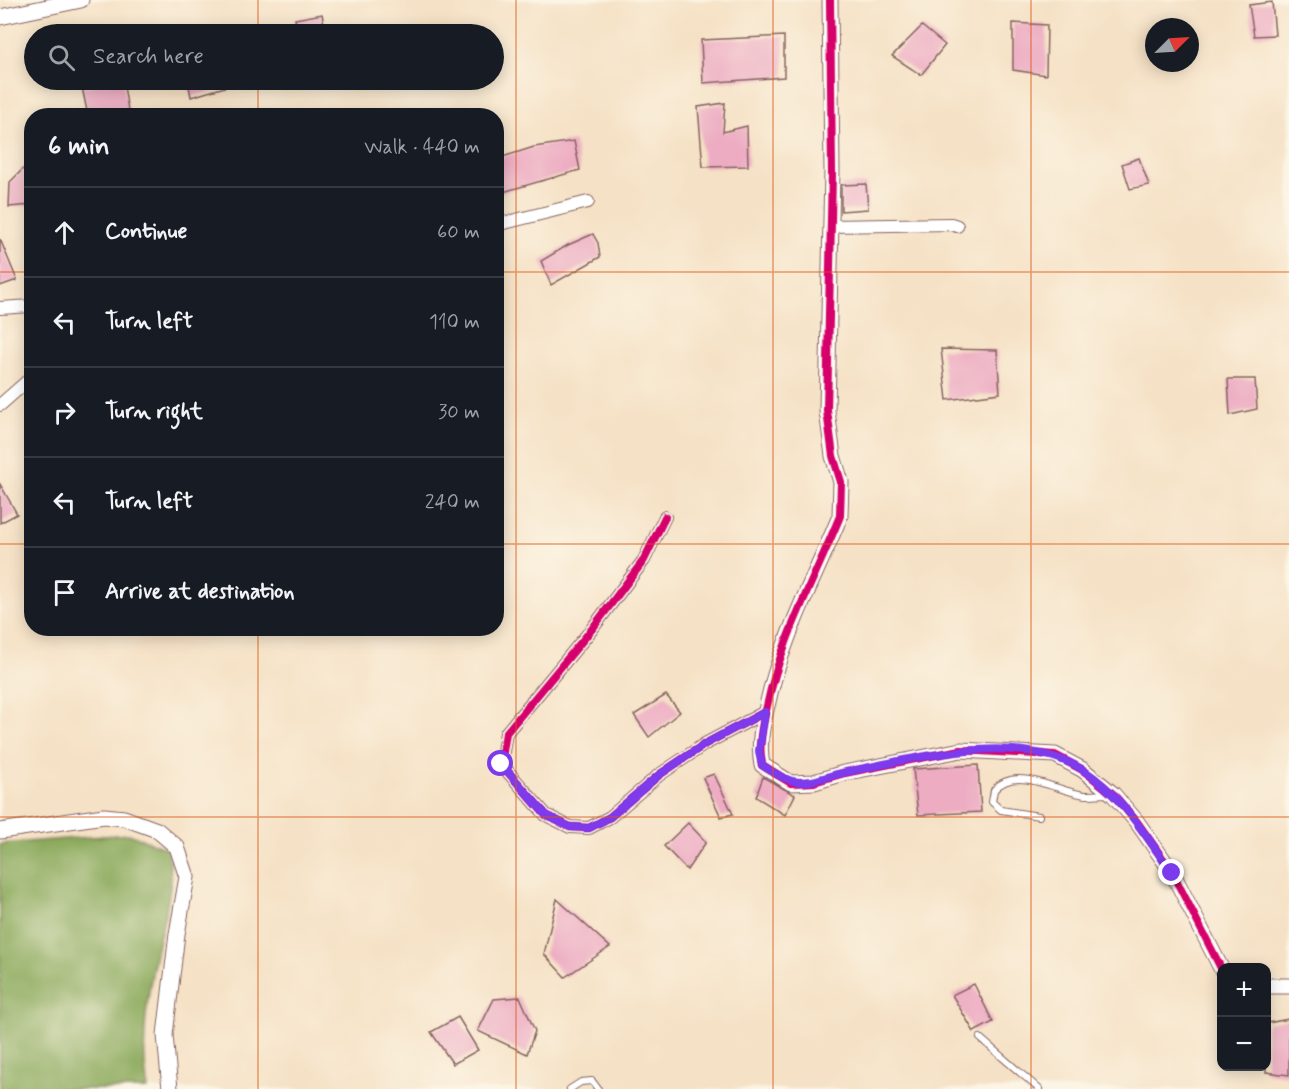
<!DOCTYPE html>
<html lang="en">
<head>
<meta charset="utf-8">
<style>
  body { margin:0; font-family:Mynerve,sans-serif; background:#242831; color:#f1f3f6 }
  .controls { position:absolute; right:18px; bottom:18px; display:grid; overflow:hidden; border-radius:12px; box-shadow:0 3px 15px #0003 }
  .controls button { width:54px; height:54px; display:grid; place-items:center; padding:0; border:0; border-bottom:2px solid #363941; background:#171b24; color:#f1f3f6; font:30px sans-serif }
  .compass { position:absolute; left:1145px; top:18px; width:54px; height:54px; border-radius:50%; background:#171b24; box-shadow:0 3px 15px #0003; rotate:66deg }
  .stop { position:absolute; width:18px; height:18px; margin:-14px; border:4px solid #7c3aed; border-radius:50%; background:#fff }
  .stop.end { background:#7c3aed; border-color:#fff; box-shadow:0 2px 6px #0008 }
  .list { margin:0; padding:0; list-style:none }
  h2 { display:flex; justify-content:space-between; align-items:center; height:78px; margin:0; padding:0 24px; font-size:26px }
  h2 small { font-size:20px; font-weight:400; color:#9ea1a6 }
  .list li { display:grid; grid-template-columns:39px 1fr auto; gap:18px; align-items:center; box-sizing:border-box; height:90px; padding:0 24px; border-top:2px solid #363941 }
  .list b { display:block; font-size:22px; white-space:nowrap }
  .list em { font-size:20px; font-style:normal; color:#9ea1a6 }
  .icon { flex:none; width:33px; height:33px; fill:none; stroke:currentColor; stroke-width:2; stroke-linecap:round; stroke-linejoin:round }
  .map { position:relative; flex:none; width:1289px; height:1089px; overflow:hidden }
  .search { position:absolute; background:#171b24; box-shadow:0 3px 15px #0003; left:24px; top:24px; width:480px; height:66px; display:flex; align-items:center; gap:15px; box-sizing:border-box; padding:0 21px; border-radius:33px; color:#9ea1a6; font-size:22px }
  .panel { position:absolute; background:#171b24; box-shadow:0 3px 15px #0003; left:24px; top:108px; width:480px; height:528px; border-radius:24px }
  .map>svg:first-child { display:block }
</style>
</head>
<body>
<div class="map">
<svg width="1289" height="1089" viewBox="0 0 1289 1089">
  <rect width="100%" height="100%" fill="#fcf5e5"/>
  <filter id="ink" filterUnits="userSpaceOnUse"><feTurbulence type="fractalNoise" baseFrequency=".0167" numOctaves="2"/><feDisplacementMap in="SourceGraphic" scale="12" xChannelSelector="R" yChannelSelector="G"/><feConvolveMatrix kernelMatrix="1 2 1 2 8 2 1 2 1" color-interpolation-filters="sRGB"/></filter>
  <filter id="wash" filterUnits="userSpaceOnUse"><feTurbulence type="fractalNoise" baseFrequency=".008" numOctaves="4" result="noise"/><feDisplacementMap in="SourceGraphic" scale="24" xChannelSelector="R" yChannelSelector="G"/><feGaussianBlur stdDeviation="1.35" result="paint"/><feColorMatrix in="noise" values="0 0 0 0 0 0 0 0 0 0 0 0 0 0 0 0 0 1.4 0 .05"/><feComposite in="paint" operator="in"/></filter>
  <g filter="url(#wash)">
    <rect width="100%" height="100%" fill="#f5e1c5"/>
    <!-- forest -->
    <path fill="#8caa5d" stroke="#6b6444" stroke-width="1.5" d="M129,834L167,849C177,883 164,915 157,948C147,995 140,1042 148,1089H0V844Z"/>
    <g id="blocks">
      <!-- building -->
      <g fill="#edacc2">
        <polygon points="1272,2 1275,35 1254,36 1249,5"/>
        <polygon points="322,14 326,34 298,34 295,19"/>
        <polygon points="1013,23 1047,25 1046,75 1013,70"/>
        <polygon points="922,26 945,45 921,75 892,56"/>
        <polygon points="784,36 784,77 703,83 701,40"/>
        <polygon points="123,80 129,116 88,116 82,87"/>
        <polygon points="188,80 242,80 242,82 191,97"/>
        <polygon points="725,103 723,132 747,126 748,166 703,167 698,107"/>
        <polygon points="574,141 580,170 496,194 496,159 534,147"/>
        <polygon points="1139,158 1149,185 1130,189 1122,164"/>
        <polygon points="32,160 32,205 9,207 10,182"/>
        <polygon points="866,184 868,209 841,211 841,185"/>
        <polygon points="593,234 598,243 600,257 551,285 541,261 568,245"/>
        <polygon points="0,239 17,280 0,286"/>
        <polygon points="941,349 997,350 1000,393 947,400"/>
        <polygon points="1228,379 1255,379 1257,409 1230,415"/>
        <polygon points="0,484 17,514 0,523"/>
        <polygon points="666,695 680,712 649,737 634,715"/>
        <polygon points="978,765 981,812 918,815 913,769"/>
        <polygon points="714,774 733,814 721,817 703,778"/>
        <polygon points="763,777 795,795 785,815 756,797"/>
        <polygon points="688,823 706,842 687,870 664,846"/>
        <polygon points="557,899 610,947 565,977 544,954"/>
        <polygon points="974,984 993,1022 974,1032 952,995"/>
        <polygon points="520,997 535,1031 527,1054 478,1031 494,999"/>
        <polygon points="458,1017 478,1050 453,1064 431,1032"/>
        <polygon points="1289,1019 1289,1075 1266,1072 1266,1027 1268,1023"/>
      </g>
    </g>
  </g>
  <g filter="url(#ink)">
    <use href="#blocks" fill-opacity="0" stroke="#866361" stroke-width="1.5"/>
    <g fill="none" stroke-linecap="round" stroke-linejoin="round">
      <!-- service casing -->
      <g stroke="#866361" stroke-width="8">
        <g id="service">
          <path d="M1039,816L1001,810L992,802L994,790C1016,764 1058,792 1085,795C1093,795 1101,794 1109,794"/>
          <polyline points="980,1038 1039,1089"/>
          <polyline points="570,1089 581,1082 592,1081 598,1089"/>
        </g>
      </g>
      <!-- minor casing -->
      <g stroke="#866361" stroke-width="14">
        <g id="minor">
          <polyline points="496,225 588,202"/>
          <polyline points="830,226 951,224 957,226"/>
          <polyline points="0,308 32,306"/>
          <polyline points="0,405 32,377"/>
          <polyline points="665,517 644,560 592,629 506,733 501,764 546,815 570,827 589,828 610,817 659,775 705,744 765,712"/>
        </g>
      </g>
      <!-- tertiary casing -->
      <g stroke="#866361" stroke-width="17">
        <g id="tertiary">
          <path d="M830,0L832,172L827,411L833,456L841,482L840,516C814,580 781,639 767,706C762,726 758,745 762,765L791,783L814,782L844,773L961,750L1055,755L1083,770L1113,794L1137,822L1172,872L1222,970"/>
          <polyline points="0,17 81,0"/>
          <polyline points="0,831 104,816 124,818 157,830 177,847 187,877 177,934 165,1035 170,1089"/>
          <polyline points="1266,986 1289,986"/>
        </g>
      </g>
      <!-- service -->
      <use href="#service" stroke="#fff" stroke-width="6"/>
      <!-- minor -->
      <use href="#minor" stroke="#fff" stroke-width="12"/>
      <!-- tertiary -->
      <use href="#tertiary" stroke="#fff" stroke-width="15"/>
      <!-- cycleway casing -->
      <g stroke="#fcf5e5" stroke-width="11">
        <g id="cycleway">
          <path d="M830,0L832,172L827,411L833,456L841,482L840,516C814,580 781,639 767,706C762,726 758,745 762,765L791,783L814,782L844,773L961,750L1055,755L1083,770L1113,794L1137,822L1172,872L1222,970"/>
          <polyline points="665,517 644,560 592,629 506,733 501,764 546,815 570,827 589,828 610,817 659,775 705,744 765,712"/>
        </g>
      </g>
      <!-- cycleway -->
      <use href="#cycleway" stroke="#d6006c" stroke-width="8"/>
    </g>
  </g>
  <g fill="none" stroke-linecap="round" stroke-linejoin="round" filter="url(#ink)">
    <!-- route -->
    <path stroke="#7c3aed" stroke-width="8" d="M501,764L546,815L570,827L589,828L610,817L659,775L705,744L765,712L759,751L762,765C801,792 805,781 847,772C915,758 1020,730 1083,770C1121,794 1146,836 1172,873"/>
  </g>
  <!-- grid -->
  <path fill="none" stroke="#d8530f" stroke-width="1.5" stroke-opacity="0.55" d="M258,0V34M516,0V1089M773,0V1089M1031,0V1089M258,80V116M0,272H32M496,272H1289M0,544H32M496,544H1289M258,628V1089M0,817H1289"/>
</svg>
<div class="controls">
<button>+</button>
<button>−</button>
</div>
<svg class="compass" viewBox="-18 -18 36 36"><path d="M0-13l5 13h-10z" fill="#e53935"/><path d="M0 13l5-13h-10z" fill="#9ea1a6"/></svg>
<div class="stop" style="left:501px;top:764px"></div>
<div class="stop end" style="left:1172px;top:873px"></div>
<div class="search"><svg class="icon" aria-label="search" viewBox="0 0 24 24"><circle cx="10" cy="10" r="6"/><path d="M15 15l6 6"/></svg>Search here</div>
<section class="panel">
<h2>6 min<small>Walk · 440 m</small></h2>
<ul class="list">
<li><svg class="icon" aria-label="ahead" viewBox="0 0 24 24"><path d="M12 20V5M6 11l6-6 6 6"/></svg><div><b>Continue</b></div><em>60 m</em></li>
<li><svg class="icon" aria-label="left" viewBox="0 0 24 24"><path d="M17 20v-9H6M10 6l-5 5 5 5"/></svg><div><b>Turn left</b></div><em>110 m</em></li>
<li><svg class="icon" aria-label="right" viewBox="0 0 24 24"><path d="M7 20v-9h11M14 6l5 5-5 5"/></svg><div><b>Turn right</b></div><em>30 m</em></li>
<li><svg class="icon" aria-label="left" viewBox="0 0 24 24"><path d="M17 20v-9H6M10 6l-5 5 5 5"/></svg><div><b>Turn left</b></div><em>240 m</em></li>
<li><svg class="icon" aria-label="arrive" viewBox="0 0 24 24"><path d="M6 21V4h12l-3 4 3 4H6"/></svg><div><b>Arrive at destination</b></div></li>
</ul>
</section>
</div>
</body>
</html>
